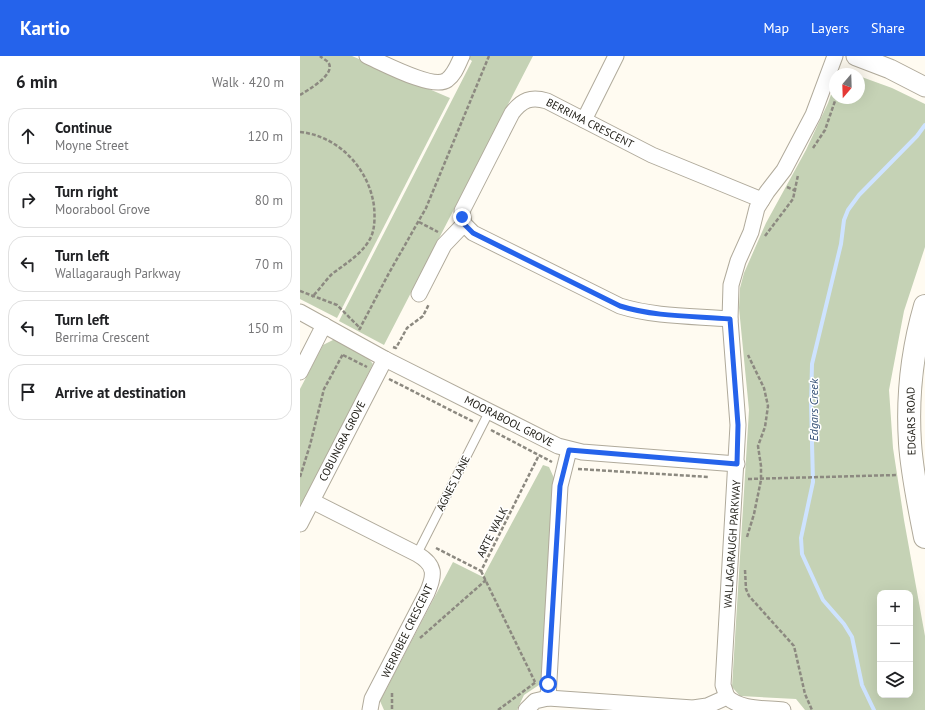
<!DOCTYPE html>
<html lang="en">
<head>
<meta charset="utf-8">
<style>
  body { margin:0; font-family:"PT Sans",sans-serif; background:#f2f2f2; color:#202124 }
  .controls { position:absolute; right:12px; bottom:12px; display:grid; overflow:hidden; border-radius:8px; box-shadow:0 4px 16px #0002 }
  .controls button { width:36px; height:36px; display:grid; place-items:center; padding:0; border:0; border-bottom:1px solid #e0e0e0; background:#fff; color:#202124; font:20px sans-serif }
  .compass { position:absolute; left:529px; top:12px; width:36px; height:36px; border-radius:50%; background:#fff; box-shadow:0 4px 16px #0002; rotate:199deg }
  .stop { position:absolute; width:12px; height:12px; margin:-9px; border:3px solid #2563eb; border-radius:50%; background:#fff }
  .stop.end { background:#2563eb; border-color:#fff; box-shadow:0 1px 4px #0008 }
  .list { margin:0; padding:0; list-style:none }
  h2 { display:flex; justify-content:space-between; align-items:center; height:52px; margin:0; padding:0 16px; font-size:17px }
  h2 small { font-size:13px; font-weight:400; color:#757577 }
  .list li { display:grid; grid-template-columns:26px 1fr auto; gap:12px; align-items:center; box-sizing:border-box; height:56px; margin:0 8px 8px; padding:0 8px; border:1px solid #e0e0e0; border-radius:16px }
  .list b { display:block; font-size:15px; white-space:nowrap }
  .list p { margin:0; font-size:13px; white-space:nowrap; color:#757577 }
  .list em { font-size:13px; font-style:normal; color:#757577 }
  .icon { flex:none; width:22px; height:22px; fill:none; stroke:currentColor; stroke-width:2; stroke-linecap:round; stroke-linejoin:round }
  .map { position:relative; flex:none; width:625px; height:654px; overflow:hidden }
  header { display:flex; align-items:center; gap:24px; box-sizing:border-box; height:56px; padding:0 20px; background:#2563eb; color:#fff }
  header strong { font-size:19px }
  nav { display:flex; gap:22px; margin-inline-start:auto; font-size:14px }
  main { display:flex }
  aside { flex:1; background:#fff }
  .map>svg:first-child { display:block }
</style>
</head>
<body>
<header>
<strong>Kartio</strong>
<nav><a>Map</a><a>Layers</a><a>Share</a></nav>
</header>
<main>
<aside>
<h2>6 min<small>Walk · 420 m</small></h2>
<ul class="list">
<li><svg class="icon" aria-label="ahead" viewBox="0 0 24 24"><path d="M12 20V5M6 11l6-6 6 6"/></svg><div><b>Continue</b><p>Moyne Street</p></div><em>120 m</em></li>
<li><svg class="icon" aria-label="right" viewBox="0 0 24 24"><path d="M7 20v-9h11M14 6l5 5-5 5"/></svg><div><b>Turn right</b><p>Moorabool Grove</p></div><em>80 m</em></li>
<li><svg class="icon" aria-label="left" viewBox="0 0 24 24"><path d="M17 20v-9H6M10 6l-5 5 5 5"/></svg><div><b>Turn left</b><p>Wallagaraugh Parkway</p></div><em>70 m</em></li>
<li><svg class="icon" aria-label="left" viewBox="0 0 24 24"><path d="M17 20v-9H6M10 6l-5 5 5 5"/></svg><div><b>Turn left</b><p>Berrima Crescent</p></div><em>150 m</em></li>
<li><svg class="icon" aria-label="arrive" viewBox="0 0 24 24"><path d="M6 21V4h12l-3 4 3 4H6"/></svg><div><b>Arrive at destination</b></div></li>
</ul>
</aside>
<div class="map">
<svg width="625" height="654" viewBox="0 0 625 654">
  <rect width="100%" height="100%" fill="#fffbf1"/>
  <!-- green -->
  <g fill="#c5d2b5" fill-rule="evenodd">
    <polygon points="0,0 52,0 150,42 37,262 0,243"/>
    <polygon points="169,0 233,0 84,289 39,265 172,5 168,2"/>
    <path d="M559,20L592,32L625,48V191L604,255L589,334L593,392L604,464L625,580V654H505L496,643L440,640L432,631L449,354L439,252L440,232L444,217L466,167L506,94L528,47L535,28V42H559ZM580,537H610V639H580Z"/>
    <polygon points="35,283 67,301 73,308 0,457 0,333 23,289"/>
    <polygon points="243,409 249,411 254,422 242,627 224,639 217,654 84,654 80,645 153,506 183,521"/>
  </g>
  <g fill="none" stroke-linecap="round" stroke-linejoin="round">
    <!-- stream -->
    <polyline stroke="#cee3ff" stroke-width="4" points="574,654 562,629 552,581 544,568 523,544 502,498 501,482 513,426 511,348 512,308 541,188 544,164 548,154 559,139 617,80 625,69"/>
    <!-- service casing -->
    <g stroke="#b0aa9b" stroke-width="10">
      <polyline id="service" points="117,498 189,356"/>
    </g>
    <!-- minor casing -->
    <g stroke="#b0aa9b" stroke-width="17">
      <g id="minor">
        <path d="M67,0C83,7 133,34 147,24C155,18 158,8 162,0"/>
        <polyline points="284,64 316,0"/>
        <polyline points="119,238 144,189 164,168"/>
        <polyline points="0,256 85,303 258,390 282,396 437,408"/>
        <path d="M430,263C394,260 355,261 320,250L173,177L164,168L162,155L212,57C222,44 231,40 247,45L352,99L462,144"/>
        <polyline points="0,316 24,269"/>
        <path d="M12,445L117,498C136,509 135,519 127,537L72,643L70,654"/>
        <polyline points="0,468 85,303"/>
        <polyline points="427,641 423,629 438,369 430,263 431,229 438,205 451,176 457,152 467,136 484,114 513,59 535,0"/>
        <polyline points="248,642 260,430 269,394"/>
        <path d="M226,654L235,645L248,642L393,652L407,650L427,641C441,654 464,652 483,654"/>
      </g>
    </g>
    <!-- tertiary casing -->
    <g stroke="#b0aa9b" stroke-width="21">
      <polyline id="tertiary" points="556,0 590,13 625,31"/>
    </g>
    <!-- secondary casing -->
    <g stroke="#b0aa9b" stroke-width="24">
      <path id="secondary" d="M625,250C612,295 607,341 610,387C612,418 619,450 625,481"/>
    </g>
    <!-- path -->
    <g stroke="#8c8980" stroke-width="2.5" stroke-dasharray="4 2" stroke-linecap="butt">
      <polyline points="545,18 546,14 549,15"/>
      <path d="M0,39C8,34 37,18 28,6C26,4 22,2 20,0"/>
      <path d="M0,76C39,80 69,113 74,150C75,161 75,174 70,183C61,199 46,207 32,218C25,225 19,234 12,241"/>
      <polyline points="513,92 525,74 536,42"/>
      <polyline points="487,131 496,135"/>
      <polyline points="119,166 138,176"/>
      <polyline points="465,180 493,143 498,119"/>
      <polyline points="0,235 37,249 61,273"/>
      <polyline points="59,274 89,217 126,152 189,0"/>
      <polyline points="93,291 96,292 107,272 123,260 129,248"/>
      <polyline points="43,299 67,311"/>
      <polyline points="89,323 174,366"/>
      <polyline points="191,374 252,406"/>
      <polyline points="278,413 409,421"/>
      <polyline points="0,421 10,389 24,333 43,298"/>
      <polyline points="448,423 597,419"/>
      <polyline points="447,481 454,458 461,424 461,410 458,390 465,371 468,350 464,332 448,299"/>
      <polyline points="136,492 181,515 239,399"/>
      <polyline points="445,514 446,533 449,540 494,590 505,638 512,654"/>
      <polyline points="181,515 235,626"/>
      <polyline points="120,582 186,524"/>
      <polyline points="92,637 92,654"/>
      <polyline points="198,654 236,626"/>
    </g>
    <!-- service -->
    <use href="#service" stroke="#fff" stroke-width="8"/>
    <!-- minor -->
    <use href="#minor" stroke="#fff" stroke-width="15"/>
    <!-- tertiary -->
    <use href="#tertiary" stroke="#fff" stroke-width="19"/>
    <!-- secondary -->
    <use href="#secondary" stroke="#fff" stroke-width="22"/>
  </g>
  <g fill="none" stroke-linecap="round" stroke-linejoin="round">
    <!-- route -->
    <path stroke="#2563eb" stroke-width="5" d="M162,161L164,168L173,177L320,250C355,261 394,260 430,263L438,369L437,408L269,394L260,430L248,628"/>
  </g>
  <g text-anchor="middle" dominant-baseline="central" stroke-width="3" stroke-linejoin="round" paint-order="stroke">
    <!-- street labels -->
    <g font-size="11" fill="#24221b" stroke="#fff">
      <text transform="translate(290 67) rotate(27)">BERRIMA CRESCENT</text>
      <text transform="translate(209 365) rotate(27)">MOORABOOL GROVE</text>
      <text transform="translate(611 365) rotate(-91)">EDGARS ROAD</text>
      <text transform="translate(42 385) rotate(-63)">COBUNGRA GROVE</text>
      <text transform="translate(153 427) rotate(-63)">AGNES LANE</text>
      <text transform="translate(192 476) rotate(-63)">ARTE WALK</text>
      <text transform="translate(432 488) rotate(-86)">WALLAGARAUGH PARKWAY</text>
      <text transform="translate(107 575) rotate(-64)">WERRIBEE CRESCENT</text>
    </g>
    <!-- water labels -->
    <g font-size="12" font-style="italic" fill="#324e75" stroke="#fff">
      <text transform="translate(513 354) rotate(-90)">Edgars Creek</text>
    </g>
  </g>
</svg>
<div class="controls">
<button>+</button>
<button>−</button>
<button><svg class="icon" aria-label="layers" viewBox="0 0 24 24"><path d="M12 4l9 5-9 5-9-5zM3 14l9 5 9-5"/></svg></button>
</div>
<svg class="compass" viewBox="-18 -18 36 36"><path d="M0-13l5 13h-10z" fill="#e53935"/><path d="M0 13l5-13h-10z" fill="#757577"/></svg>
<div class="stop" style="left:248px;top:628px"></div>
<div class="stop end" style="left:162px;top:161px"></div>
</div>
</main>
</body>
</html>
